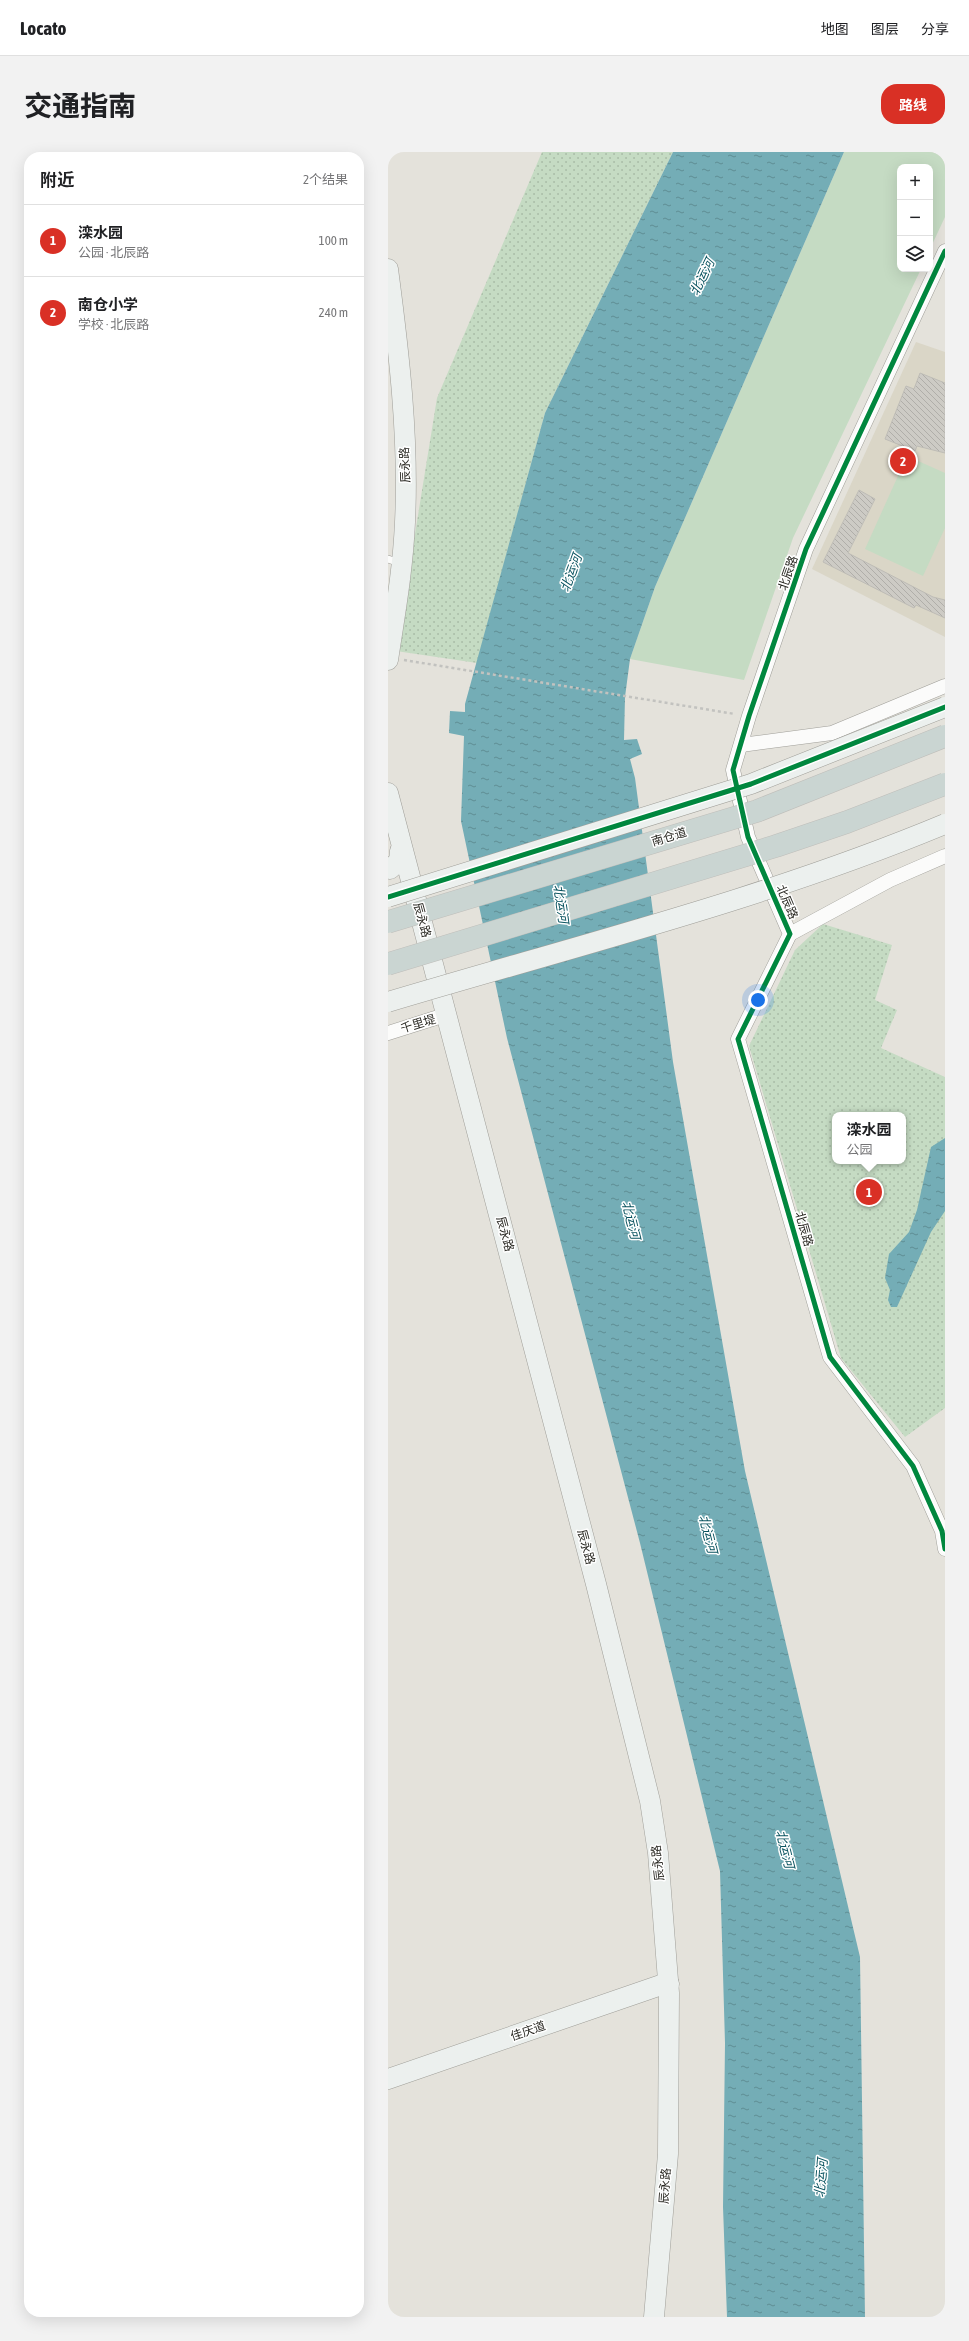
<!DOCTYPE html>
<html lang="zh">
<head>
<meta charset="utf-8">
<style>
  body { margin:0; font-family:"Asap Condensed","Noto Sans SC",sans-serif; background:#f2f2f2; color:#202124 }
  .controls { position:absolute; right:12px; top:12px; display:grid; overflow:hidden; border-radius:8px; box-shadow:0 4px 16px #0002 }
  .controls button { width:36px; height:36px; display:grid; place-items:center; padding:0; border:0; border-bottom:1px solid #e0e0e0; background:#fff; color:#202124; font:20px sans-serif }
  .you { position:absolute; left:370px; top:848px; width:14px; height:14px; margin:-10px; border:3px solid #fff; border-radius:50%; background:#1a73e8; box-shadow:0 0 0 6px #1a73e833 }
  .badge { display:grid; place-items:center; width:26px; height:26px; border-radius:50%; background:#d93025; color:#fff; font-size:13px; font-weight:700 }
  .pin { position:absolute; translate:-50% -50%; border:2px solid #fff; box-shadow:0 1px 4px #0006 }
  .popup { position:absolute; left:444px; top:960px; width:74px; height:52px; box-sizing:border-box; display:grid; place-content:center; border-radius:8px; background:#fff; filter:drop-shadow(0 1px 3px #0005); font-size:13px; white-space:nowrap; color:#757577 }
  .popup b { font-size:15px; color:#202124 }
  .popup::after { content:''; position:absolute; left:50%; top:100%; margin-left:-8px; border:8px solid transparent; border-top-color:#fff }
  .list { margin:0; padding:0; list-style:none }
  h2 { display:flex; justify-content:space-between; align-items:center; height:52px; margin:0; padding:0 16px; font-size:17px }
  h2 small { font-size:13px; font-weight:400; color:#757577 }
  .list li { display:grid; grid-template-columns:26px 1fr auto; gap:12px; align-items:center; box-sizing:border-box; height:72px; padding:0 16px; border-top:1px solid #e0e0e0 }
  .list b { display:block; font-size:15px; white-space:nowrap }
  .list p { margin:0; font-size:13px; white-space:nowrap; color:#757577 }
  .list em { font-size:13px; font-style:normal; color:#757577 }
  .icon { flex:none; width:22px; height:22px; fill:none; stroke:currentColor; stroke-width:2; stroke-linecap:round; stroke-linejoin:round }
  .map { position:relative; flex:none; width:557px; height:2165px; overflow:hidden; border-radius:16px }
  header { display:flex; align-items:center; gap:24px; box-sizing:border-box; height:56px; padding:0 20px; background:#fff; border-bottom:1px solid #e0e0e0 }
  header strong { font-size:19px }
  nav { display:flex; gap:22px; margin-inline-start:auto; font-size:14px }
  .intro { display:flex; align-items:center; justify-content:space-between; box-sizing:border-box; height:96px; padding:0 24px }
  h1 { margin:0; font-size:28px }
  .button { padding:10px 18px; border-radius:16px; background:#d93025; color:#fff; font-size:14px; font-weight:700 }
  main { display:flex; gap:24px; padding:0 24px }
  aside { flex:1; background:#fff; border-radius:16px; box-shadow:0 4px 16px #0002 }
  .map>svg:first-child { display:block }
</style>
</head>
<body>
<header>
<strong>Locato</strong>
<nav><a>地图</a><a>图层</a><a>分享</a></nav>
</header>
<div class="intro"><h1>交通指南</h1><a class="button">路线</a></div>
<main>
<aside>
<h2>附近<small>2个结果</small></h2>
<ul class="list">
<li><span class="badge">1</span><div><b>滦水园</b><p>公园 · 北辰路</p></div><em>100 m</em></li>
<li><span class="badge">2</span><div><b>南仓小学</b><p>学校 · 北辰路</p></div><em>240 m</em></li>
</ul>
</aside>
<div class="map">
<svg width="557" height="2165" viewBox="0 0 557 2165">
  <defs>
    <pattern id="park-dots" width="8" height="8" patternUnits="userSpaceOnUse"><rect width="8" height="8" fill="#c5dbc3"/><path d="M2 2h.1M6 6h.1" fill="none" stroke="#a9bca7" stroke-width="1.8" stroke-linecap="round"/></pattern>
    <pattern id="water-ripples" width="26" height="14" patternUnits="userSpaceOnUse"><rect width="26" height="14" fill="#74adb6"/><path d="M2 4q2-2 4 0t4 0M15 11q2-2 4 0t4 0" fill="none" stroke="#5f8d94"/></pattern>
    <pattern id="building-back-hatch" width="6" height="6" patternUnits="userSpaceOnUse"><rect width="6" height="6" fill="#cdcbc5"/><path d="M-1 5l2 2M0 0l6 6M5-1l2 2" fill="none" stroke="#b0aea9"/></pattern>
  </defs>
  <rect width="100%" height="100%" fill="#e4e2db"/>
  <!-- built -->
  <polygon fill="#dad6c7" points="528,190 557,200 557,485 424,417"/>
  <!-- grass -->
  <g fill="#c5dbc3">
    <polygon points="456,0 557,0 557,65 542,97 542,15 512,15 512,117 533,117 405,386 356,528 242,507 267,435"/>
    <polygon points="519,304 557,321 557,376 535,424 477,397"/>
  </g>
  <!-- park -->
  <g fill="url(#park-dots)" fill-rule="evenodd">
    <polygon points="154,0 285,0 157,261 89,511 8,499 49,246"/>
    <path d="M435,772L504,793L487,848L509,858L493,896L557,925V1256L517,1285L453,1206L361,894L407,798ZM447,963H515V1009H447Z"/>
  </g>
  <!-- water -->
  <g fill="url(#water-ripples)">
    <polygon points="285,0 456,0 267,435 242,507 237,545 236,588 249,587 254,602 242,607 247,626 285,910 357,1319 472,1805 477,2165 339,2165 335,2055 337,1891 332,1719 252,1391 119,886 73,669 76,584 61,581 62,559 77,560 77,552 157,261"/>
    <polygon points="557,986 557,1059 543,1080 509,1155 503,1155 500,1148 502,1138 497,1126 501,1102 521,1080 529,1058 543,995"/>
  </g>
  <!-- building -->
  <g fill="url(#building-back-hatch)" stroke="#bebcb6">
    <polygon points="532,221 557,231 557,301 529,294 527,299 497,287 518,234 526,237"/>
    <polygon points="471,338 487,347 460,401 545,445 557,448 557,466 528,453 526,456 435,410"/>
  </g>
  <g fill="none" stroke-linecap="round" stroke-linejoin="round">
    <!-- lane casing -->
    <g stroke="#9f9e98" stroke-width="8">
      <polyline id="lane" points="0,407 12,411"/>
    </g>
    <!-- street casing -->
    <g stroke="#9f9e98" stroke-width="15">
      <g id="street">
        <polyline points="557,99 418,397 361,564 345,618 360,685 402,782 350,887 442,1205 525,1314 554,1379 557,1397"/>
        <polyline points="353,593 444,581 557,534"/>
        <polyline points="402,782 502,728 557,704"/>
        <polyline points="0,881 60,862"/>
      </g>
    </g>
    <!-- secondary casing -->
    <g stroke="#9f9e98" stroke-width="21">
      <g id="secondary">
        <path d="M0,117C11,200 21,286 17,370C15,417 7,462 0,508"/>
        <polyline points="0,641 208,1432 262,1649 270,1701 281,1841 280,2002 266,2165"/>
        <polyline points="2,717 11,709 12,699"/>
        <polyline points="0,1927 273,1833 281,1832"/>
      </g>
    </g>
    <!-- path -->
    <polyline stroke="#c2c2bf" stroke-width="2.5" stroke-dasharray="3 3" stroke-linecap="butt" points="16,508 347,562"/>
    <!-- lane -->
    <use href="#lane" stroke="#fbfbfa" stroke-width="7"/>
    <!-- street -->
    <use href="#street" stroke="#fbfbfa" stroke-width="14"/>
    <!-- secondary -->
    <use href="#secondary" stroke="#ecf0ee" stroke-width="20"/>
    <!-- secondary-bridge casing -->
    <g stroke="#9f9e98" stroke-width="21" stroke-linecap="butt">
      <g id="secondary-bridge">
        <polyline points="0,745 363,632 557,555"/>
        <path d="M0,850C187,794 377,747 557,672"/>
      </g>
    </g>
    <!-- highway-bridge casing -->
    <g stroke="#bfbeba" stroke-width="23" stroke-linecap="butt">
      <g id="highway-bridge">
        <polyline points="0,770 369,659 557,584"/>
        <polyline points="0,812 388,694 459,670 557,632"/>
      </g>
    </g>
    <!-- secondary-bridge -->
    <use href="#secondary-bridge" stroke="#ecf0ee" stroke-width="20"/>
    <!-- highway-bridge -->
    <use href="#highway-bridge" stroke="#cad5d2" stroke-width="22"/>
    <!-- cycleway casing -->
    <g stroke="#fff" stroke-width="8">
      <g id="cycleway">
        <polyline points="557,99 418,397 361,564 345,618 360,685 402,782 350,887 442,1205 525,1314 554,1379 557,1397"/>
        <polyline points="0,745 363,632 557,555"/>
      </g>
    </g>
    <!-- cycleway -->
    <use href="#cycleway" stroke="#00873e" stroke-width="5"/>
  </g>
  <g text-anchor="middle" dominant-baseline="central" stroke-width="3" stroke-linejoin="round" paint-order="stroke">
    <!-- street labels -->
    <g font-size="12" fill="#2a2923" stroke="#fff">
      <text transform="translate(17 313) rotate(-92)">辰永路</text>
      <text transform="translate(400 421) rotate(-71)">北辰路</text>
      <text transform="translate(281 685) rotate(-17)">南仓道</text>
      <text transform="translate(399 750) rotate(67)">北辰路</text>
      <text transform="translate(34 768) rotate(75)">辰永路</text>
      <text transform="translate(30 872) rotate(-17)">千里堤</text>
      <text transform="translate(416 1077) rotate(74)">北辰路</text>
      <text transform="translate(117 1082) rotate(75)">辰永路</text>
      <text transform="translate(198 1395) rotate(75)">辰永路</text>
      <text transform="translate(270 1711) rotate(-96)">辰永路</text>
      <text transform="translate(140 1879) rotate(-19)">佳庆道</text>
      <text transform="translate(277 2034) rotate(-86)">辰永路</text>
    </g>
    <!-- water labels -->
    <g font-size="13" font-style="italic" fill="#09535f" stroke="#fff">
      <text transform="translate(314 125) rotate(-64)">北运河</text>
      <text transform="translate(183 421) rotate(-70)">北运河</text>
      <text transform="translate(173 752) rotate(82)">北运河</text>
      <text transform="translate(243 1068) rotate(76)">北运河</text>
      <text transform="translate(320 1382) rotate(76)">北运河</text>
      <text transform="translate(397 1697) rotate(76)">北运河</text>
      <text transform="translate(433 2026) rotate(-85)">北运河</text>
    </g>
  </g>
</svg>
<div class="controls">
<button>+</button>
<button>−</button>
<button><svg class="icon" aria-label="layers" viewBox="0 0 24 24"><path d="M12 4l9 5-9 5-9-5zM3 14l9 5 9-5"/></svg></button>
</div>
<div class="you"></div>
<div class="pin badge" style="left:481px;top:1040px">1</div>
<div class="popup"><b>滦水园</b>公园</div>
<div class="pin badge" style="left:515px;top:309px">2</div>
</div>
</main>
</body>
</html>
